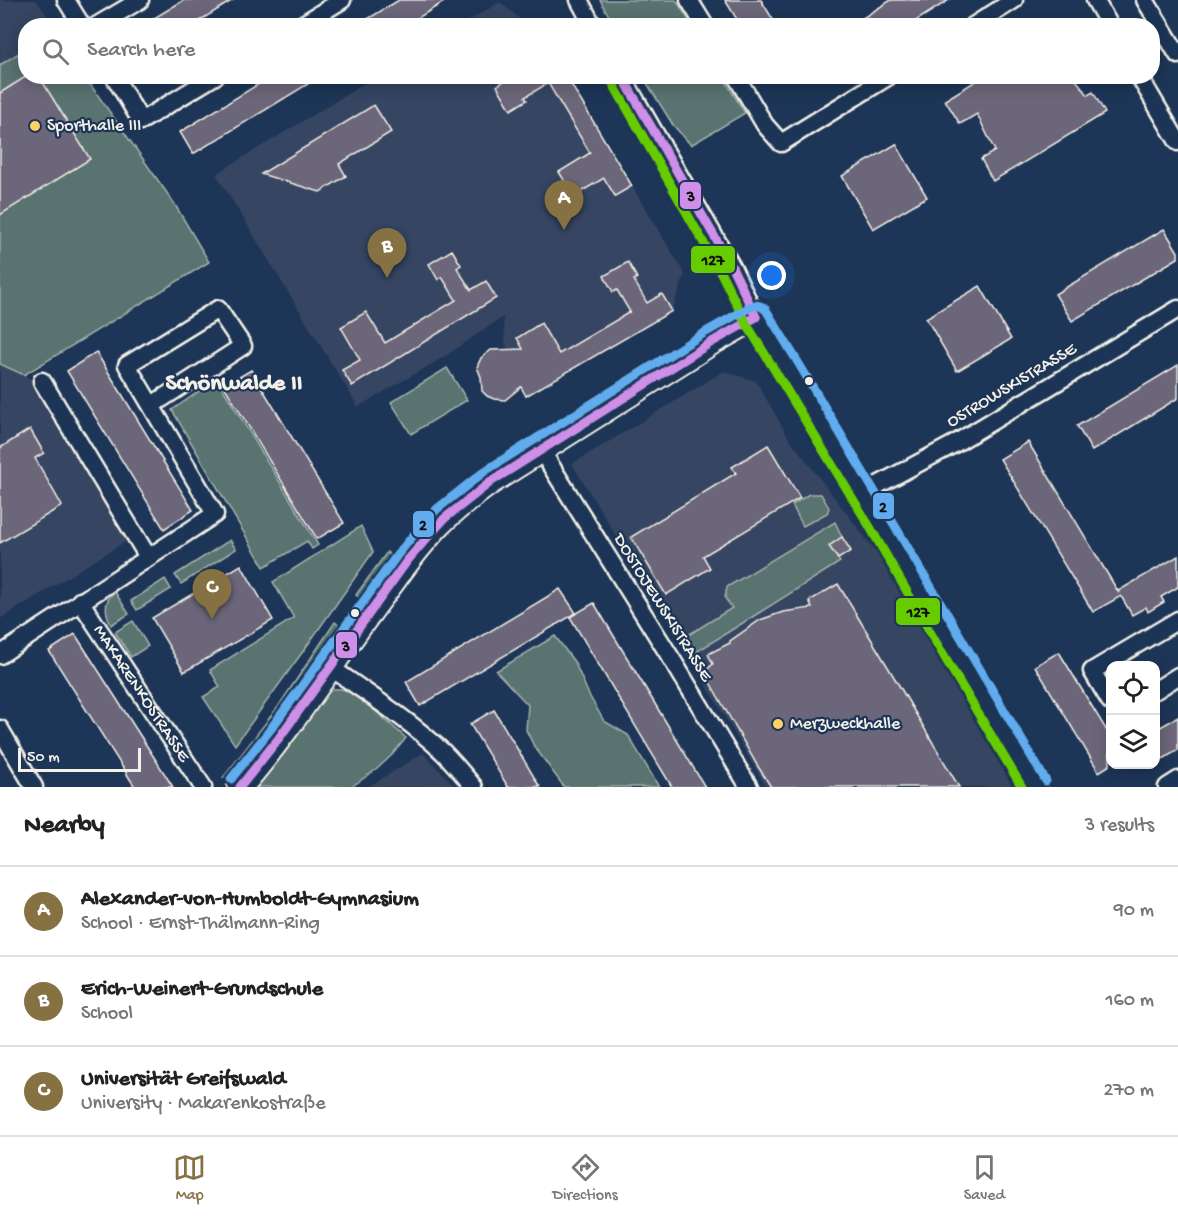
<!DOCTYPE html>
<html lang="en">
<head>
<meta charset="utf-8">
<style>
  body { margin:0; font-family:"Gochi Hand",sans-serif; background:#f6f6f6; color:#222 }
  .controls { position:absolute; right:18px; bottom:18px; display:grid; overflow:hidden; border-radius:12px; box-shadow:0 3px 15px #0003 }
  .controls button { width:54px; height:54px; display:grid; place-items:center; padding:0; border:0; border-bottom:2px solid #e0e0e0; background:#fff; color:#222; font:30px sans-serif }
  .scale { position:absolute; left:18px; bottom:15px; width:123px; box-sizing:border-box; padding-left:6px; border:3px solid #f4f1e8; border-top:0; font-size:16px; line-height:21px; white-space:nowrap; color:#f4f1e8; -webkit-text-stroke:4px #1d3557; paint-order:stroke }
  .you { position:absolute; left:772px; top:276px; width:21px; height:21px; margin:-15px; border:4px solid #fff; border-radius:50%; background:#1a73e8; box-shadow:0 0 0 9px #1a73e833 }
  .badge { display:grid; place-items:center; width:39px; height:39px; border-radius:50%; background:#857141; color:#fff; font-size:20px; font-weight:700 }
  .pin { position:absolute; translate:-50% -50px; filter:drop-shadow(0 2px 3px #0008) }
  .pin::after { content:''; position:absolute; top:32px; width:21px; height:18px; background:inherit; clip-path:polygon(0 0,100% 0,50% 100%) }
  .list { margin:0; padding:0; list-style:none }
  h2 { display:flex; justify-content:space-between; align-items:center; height:78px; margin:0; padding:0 24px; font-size:26px }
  h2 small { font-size:20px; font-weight:400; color:#767676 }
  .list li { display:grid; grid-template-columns:39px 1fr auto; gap:18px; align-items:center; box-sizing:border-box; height:90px; padding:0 24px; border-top:2px solid #e0e0e0 }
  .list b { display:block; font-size:22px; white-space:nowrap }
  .list p { margin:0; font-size:20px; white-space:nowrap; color:#767676 }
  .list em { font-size:20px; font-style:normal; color:#767676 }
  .icon { flex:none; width:33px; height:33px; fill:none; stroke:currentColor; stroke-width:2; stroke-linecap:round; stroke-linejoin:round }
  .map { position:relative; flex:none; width:1178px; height:787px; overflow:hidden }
  .search { position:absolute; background:#fff; box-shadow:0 3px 15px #0003; left:18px; right:18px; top:18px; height:66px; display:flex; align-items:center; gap:15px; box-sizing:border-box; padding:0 21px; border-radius:24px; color:#767676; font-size:22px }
  .sheet { height:348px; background:#fff }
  nav { display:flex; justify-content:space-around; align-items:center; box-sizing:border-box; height:84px; border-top:2px solid #e0e0e0; background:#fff; font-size:16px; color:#767676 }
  nav a { display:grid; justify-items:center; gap:3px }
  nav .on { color:#857141 }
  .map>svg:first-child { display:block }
</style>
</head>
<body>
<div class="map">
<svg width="1178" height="787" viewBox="0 0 1178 787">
  <rect width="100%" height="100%" fill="#1d3557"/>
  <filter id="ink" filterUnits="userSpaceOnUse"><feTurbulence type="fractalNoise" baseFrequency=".0167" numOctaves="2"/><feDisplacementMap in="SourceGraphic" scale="12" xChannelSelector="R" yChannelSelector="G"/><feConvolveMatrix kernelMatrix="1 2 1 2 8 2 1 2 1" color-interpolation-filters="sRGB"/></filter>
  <g filter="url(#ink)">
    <!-- built -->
    <g fill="#354462">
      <polygon points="0,0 36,0 54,25 26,26 25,49 0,65"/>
      <polygon points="500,2 527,25 461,25"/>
      <polygon points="375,77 566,77 685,274 672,311 526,396 516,380 505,341 503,317 447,355 358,407 216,174"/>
      <polygon points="0,364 24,375 41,386 128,540 0,619"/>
      <polygon points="724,371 756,381 789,438 880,557 1013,787 766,787 680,640 572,464"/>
      <polygon points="423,753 456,787 368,787"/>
    </g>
    <!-- green -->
    <g fill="#58736f" stroke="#a6b2ac" stroke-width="1.5">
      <polygon points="600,0 676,0 692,25 614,25"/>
      <polygon points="25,49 26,76 85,77 174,203 209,262 24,375 0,364 0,65"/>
      <polygon points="643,77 723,77 745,113 691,145 673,125"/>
      <polygon points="447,368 467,400 411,434 391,402"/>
      <polygon points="217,379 318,545 312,549 307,541 264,567 172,410"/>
      <polygon points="809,494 821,494 829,508 827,513 803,526 792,505"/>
      <polygon points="835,522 842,537 829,546 840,562 690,656 680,640 732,608 725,598 727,587"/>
      <polygon points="361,526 373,552 304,650 235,745 203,697 220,687 210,670 294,618 273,582"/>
      <polygon points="230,540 236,549 181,584 175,575"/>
      <polygon points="387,552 394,563 364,602 356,595"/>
      <polygon points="165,579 171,589 137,610 131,601"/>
      <path d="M115,592L129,614L111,625C105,612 103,601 115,592Z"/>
      <polygon points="133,621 148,646 131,657 115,632"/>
      <polygon points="335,622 345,630 237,777 223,778 278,707"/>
      <polygon points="555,636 575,663 589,695 604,721 628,735 659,787 564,787 534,746 526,730 528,705 496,671"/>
      <polygon points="330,689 341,689 356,694 406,738 392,755 377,769 351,787 252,787"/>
    </g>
    <!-- building -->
    <g fill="#6c667a" stroke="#f4f1e8" stroke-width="1.5">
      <polygon points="184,0 233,0 191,26 141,26"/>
      <polygon points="399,0 447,0 405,26 356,26"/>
      <polygon points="725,0 761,0 777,26 741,26"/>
      <polygon points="891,0 949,0 908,26 850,26"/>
      <polygon points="27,76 39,76 90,159 0,215 0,93"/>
      <polygon points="272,76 321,76 193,154 180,132"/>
      <polygon points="512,76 566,76 632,186 615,196 604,178 574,196 559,172 590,153 548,83 525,97 527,100 511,110 497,86"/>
      <polygon points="984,76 1073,76 1088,95 1093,92 1105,113 993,181 981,159 995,151 977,114 960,124 945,100"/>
      <polygon points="374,105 391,132 339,164 346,176 320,192 261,174"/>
      <polygon points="896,144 927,197 873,229 842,176"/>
      <polygon points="1164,229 1178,252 1178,258 1072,321 1055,294"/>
      <polygon points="452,250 461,265 457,268 471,290 486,281 496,298 352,386 342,370 360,360 341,327 366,312 385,343 456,300 442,277 438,280 429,264"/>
      <polygon points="628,262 637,278 634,280 647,303 662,294 672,311 526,396 521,387 505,400 494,399 487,396 482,391 481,377 477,367 481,358 491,350 523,349 517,338 541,323 559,354 630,312 617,290 613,292 604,276"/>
      <polygon points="980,286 1011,339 957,371 926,318"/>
      <polygon points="96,352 193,510 164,529 67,371"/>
      <polygon points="1178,365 1178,398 1092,451 1077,426"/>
      <polygon points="251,370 344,523 317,539 224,386"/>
      <polygon points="30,429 44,453 35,458 62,506 0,543 0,448"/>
      <polygon points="1028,442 1119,593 1118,591 1178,556 1178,587 1161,597 1164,602 1148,612 1146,607 1132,615 1121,596 1093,612 1000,459"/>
      <polygon points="768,445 800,498 703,556 710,568 666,595 631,537 736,473 732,467"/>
      <polygon points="842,537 851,551 838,559 829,546"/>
      <polygon points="241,565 273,620 184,672 152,618"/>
      <polygon points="838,584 897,682 959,787 771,787 757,765 704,672 713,664 708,654 730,643 730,641 760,620 783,612 812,608 809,601"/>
      <polygon points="560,589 576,613 420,706 406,682"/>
      <polygon points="594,603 684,752 705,787 672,787 570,617"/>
      <polygon points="75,634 143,740 173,787 135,787 49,651"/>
      <polygon points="1059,652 1110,736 1110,765 1099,772 1035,666"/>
      <polygon points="494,710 512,740 540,787 508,787 470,724"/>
      <polygon points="1178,717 1178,750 1155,764 1155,730"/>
    </g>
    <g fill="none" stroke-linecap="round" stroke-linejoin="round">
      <!-- street casing -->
      <g stroke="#f4f1e8" stroke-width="21">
        <g id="street">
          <polyline points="66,0 82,26"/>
          <polyline points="579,0 593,26"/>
          <polyline points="689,0 705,26"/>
          <polyline points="1095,0 1110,26"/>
          <polyline points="1145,0 1178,55"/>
          <polyline points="96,26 140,0"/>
          <polyline points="300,26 342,0"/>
          <polyline points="973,26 1014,0"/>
          <polyline points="114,76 141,121 215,76"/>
          <polyline points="622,76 732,267 756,317"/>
          <polyline points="736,76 765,125 781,143 889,76"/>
          <polyline points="1139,76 1178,142"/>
          <polyline points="42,381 148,557"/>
          <polyline points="541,450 676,666 749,787"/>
          <polyline points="863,493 956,443 1178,309"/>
          <path id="s1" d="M80,601L203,787"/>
          <polyline points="0,655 215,514 127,365 218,309 243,346 152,405"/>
          <path d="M330,667C368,694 409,720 443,752C454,763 464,775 474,787"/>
          <polyline points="1156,690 1178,676"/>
          <polyline points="1110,701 1092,671 1178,620"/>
          <polyline points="0,729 34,787"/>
          <polyline points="1167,787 1178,780"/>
        </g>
      </g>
      <!-- secondary casing -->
      <g stroke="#f4f1e8" stroke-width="28">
        <path id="secondary" d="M240,787C295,723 339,651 390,585C405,564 421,543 439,524C455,508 474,494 492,481L712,342L756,317C853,471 942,631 1036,787"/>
      </g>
      <!-- street -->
      <use href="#street" stroke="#1d3557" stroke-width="16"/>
      <!-- secondary -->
      <use href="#secondary" stroke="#1d3557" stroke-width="24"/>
      <!-- bus-1 casing -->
      <g stroke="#1d3557" stroke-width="14">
        <g id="bus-1">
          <polyline points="622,76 732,267 756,317"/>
          <polyline points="240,787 279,738 407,561 426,539 445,518 492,481 712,342 756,317"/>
        </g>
      </g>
      <!-- bus-2 casing -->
      <g stroke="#1d3557" stroke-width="14">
        <polyline id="bus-2" points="612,82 721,273 746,323 870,527 945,658 1022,787"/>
      </g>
      <!-- bus-3 casing -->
      <g stroke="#1d3557" stroke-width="14">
        <path id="bus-3" d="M231,779L270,730L398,554L417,531L437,509L485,471L706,332L750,307C756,304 761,305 766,310L802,369L1046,781"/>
      </g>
      <!-- bus-1 -->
      <use href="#bus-1" stroke="#ce8fe9" stroke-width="9"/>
      <!-- bus-2 -->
      <use href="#bus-2" stroke="#6c0" stroke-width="9"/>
      <!-- bus-3 -->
      <use href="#bus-3" stroke="#60acee" stroke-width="9"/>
    </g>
  </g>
  <!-- markers -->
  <g fill="#ffd166" stroke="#1d3557" stroke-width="2">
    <circle cx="35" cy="126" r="6"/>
    <circle cx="778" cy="724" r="6"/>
  </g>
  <g fill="#f4f1e8" stroke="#1d3557" stroke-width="2">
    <circle cx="809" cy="381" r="5"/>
    <circle cx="355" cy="613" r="5"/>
  </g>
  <g text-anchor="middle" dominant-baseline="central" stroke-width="4.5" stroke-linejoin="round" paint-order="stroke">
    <!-- poi labels -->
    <g font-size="18" fill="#f4f1e8" stroke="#1d3557" text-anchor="start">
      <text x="47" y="126">Sporthalle III</text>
      <text x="790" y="724">Merzweckhalle</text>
    </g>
    <!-- street labels -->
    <g font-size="18" fill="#f4f1e8" stroke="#1d3557">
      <text transform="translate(1012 386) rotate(-31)">OSTROWSKISTRASSE</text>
      <text transform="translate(662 608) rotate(58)">DOSTOJEWSKISTRASSE</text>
      <text stroke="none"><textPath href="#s1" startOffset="111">MAKARENKOSTRASSE</textPath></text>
    </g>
    <!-- district labels -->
    <g font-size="24" font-weight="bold" fill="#f4f1e8" stroke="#1d3557">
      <text x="234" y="384">Schönwalde II</text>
    </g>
  </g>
  <g stroke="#1d3557" stroke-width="2">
    <rect x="679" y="181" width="23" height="29" rx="6" fill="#ce8fe9"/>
    <rect x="690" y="245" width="46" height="29" rx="6" fill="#6c0"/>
    <rect x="872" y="492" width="23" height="28" rx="6" fill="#60acee"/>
    <rect x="412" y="510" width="23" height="28" rx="6" fill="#60acee"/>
    <rect x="895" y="597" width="46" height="29" rx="6" fill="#6c0"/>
    <rect x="335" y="631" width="23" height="28" rx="6" fill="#ce8fe9"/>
  </g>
  <g font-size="16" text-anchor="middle" font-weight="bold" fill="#111">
    <text x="691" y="201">3</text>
    <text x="713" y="265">127</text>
    <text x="883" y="512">2</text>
    <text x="423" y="530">2</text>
    <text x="918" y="617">127</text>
    <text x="346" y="651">3</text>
  </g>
</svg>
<div class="controls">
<button><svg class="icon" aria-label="locate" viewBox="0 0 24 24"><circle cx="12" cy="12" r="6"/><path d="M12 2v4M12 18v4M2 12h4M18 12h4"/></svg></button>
<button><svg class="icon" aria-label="layers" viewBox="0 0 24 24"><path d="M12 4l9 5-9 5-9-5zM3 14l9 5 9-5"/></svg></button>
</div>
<div class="scale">50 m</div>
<div class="you"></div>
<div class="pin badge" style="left:564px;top:230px">A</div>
<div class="pin badge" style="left:387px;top:278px">B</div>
<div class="pin badge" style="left:212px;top:619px">C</div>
<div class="search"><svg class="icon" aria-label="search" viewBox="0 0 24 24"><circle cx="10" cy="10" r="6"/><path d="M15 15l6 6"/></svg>Search here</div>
</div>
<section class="sheet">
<h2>Nearby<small>3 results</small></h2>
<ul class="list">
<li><span class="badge">A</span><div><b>Alexander-von-Humboldt-Gymnasium</b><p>School · Ernst-Thälmann-Ring</p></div><em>90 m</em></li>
<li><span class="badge">B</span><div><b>Erich-Weinert-Grundschule</b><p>School</p></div><em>160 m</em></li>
<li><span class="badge">C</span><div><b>Universität Greifswald</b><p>University · Makarenkostraße</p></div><em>270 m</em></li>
</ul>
</section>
<nav>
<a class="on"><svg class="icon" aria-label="map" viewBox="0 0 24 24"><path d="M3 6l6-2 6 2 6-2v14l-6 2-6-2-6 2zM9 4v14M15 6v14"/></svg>Map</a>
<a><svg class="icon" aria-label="directions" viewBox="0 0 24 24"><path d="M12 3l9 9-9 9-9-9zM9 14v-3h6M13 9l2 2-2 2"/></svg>Directions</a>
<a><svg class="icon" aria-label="saved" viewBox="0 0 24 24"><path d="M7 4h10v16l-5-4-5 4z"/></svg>Saved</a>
</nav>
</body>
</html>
